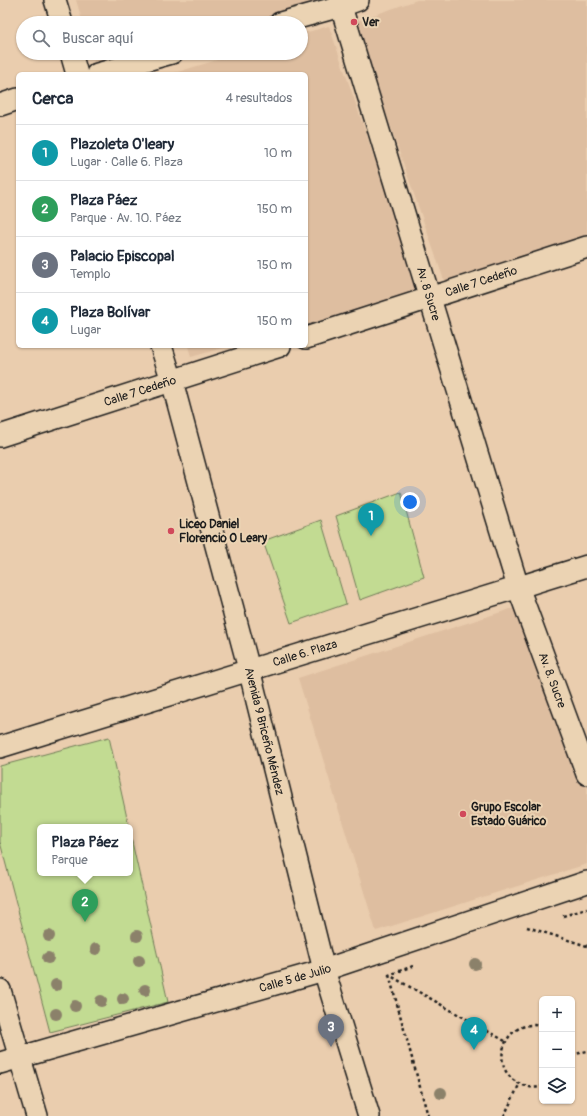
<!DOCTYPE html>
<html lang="es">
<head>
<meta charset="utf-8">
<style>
  body { margin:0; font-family:Pangolin,sans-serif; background:#f6f6f7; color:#1f2937 }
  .controls { position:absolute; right:12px; bottom:12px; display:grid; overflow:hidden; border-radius:6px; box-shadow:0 1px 3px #0004 }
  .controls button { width:36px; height:36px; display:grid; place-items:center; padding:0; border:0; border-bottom:1px solid #e0e1e3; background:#fff; color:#1f2937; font:20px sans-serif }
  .you { position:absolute; left:410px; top:502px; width:14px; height:14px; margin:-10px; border:3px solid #fff; border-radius:50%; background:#1a73e8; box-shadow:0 0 0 6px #1a73e833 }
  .badge { display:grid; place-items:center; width:26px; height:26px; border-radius:50%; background:#d1495b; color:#fff; font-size:13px; font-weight:700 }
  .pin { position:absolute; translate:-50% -33px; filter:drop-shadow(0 1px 2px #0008) }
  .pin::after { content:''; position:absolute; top:21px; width:14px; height:12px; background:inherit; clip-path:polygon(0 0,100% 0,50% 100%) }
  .popup { position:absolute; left:37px; top:824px; width:96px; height:52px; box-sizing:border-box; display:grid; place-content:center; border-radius:6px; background:#fff; filter:drop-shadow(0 1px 3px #0005); font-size:13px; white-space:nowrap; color:#747a83 }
  .popup b { font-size:15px; color:#1f2937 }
  .popup::after { content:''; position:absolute; left:50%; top:100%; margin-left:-8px; border:8px solid transparent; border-top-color:#fff }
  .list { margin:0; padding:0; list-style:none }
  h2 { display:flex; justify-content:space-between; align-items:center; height:52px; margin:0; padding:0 16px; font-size:17px }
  h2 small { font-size:13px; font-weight:400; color:#747a83 }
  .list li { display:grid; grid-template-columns:26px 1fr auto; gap:12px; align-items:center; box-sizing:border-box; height:56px; padding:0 16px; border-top:1px solid #e0e1e3 }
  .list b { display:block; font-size:15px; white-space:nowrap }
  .list p { margin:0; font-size:13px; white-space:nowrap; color:#747a83 }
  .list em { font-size:13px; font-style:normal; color:#747a83 }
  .icon { flex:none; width:22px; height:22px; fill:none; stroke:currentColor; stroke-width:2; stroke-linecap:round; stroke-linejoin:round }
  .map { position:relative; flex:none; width:587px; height:1116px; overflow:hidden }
  .search { position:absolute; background:#fff; box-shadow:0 1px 3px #0004; left:16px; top:16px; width:292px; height:44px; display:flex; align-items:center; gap:10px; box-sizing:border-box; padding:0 14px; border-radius:22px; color:#747a83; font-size:15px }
  .panel { position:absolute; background:#fff; box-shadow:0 1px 3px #0004; left:16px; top:72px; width:292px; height:276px; border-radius:6px }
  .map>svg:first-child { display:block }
</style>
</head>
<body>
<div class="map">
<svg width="587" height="1116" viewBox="0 0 587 1116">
  <rect width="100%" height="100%" fill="#eacdae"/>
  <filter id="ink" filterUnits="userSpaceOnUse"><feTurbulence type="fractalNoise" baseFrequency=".025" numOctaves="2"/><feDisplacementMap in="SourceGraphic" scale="8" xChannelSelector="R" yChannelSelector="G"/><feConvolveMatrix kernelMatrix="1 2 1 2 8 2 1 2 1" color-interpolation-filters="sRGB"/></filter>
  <g filter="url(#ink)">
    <!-- built -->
    <g fill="#debea0">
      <polygon points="76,0 329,0 329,1 251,23 83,23"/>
      <polygon points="417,0 587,0 587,239 445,283 354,22"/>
      <polygon points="329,26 421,293 306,325 306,74 171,74 240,53 301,53 301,34"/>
      <polygon points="92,53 141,53 95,65"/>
      <polygon points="188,346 230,346 191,357"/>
      <polygon points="529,603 587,763 587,864 376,931 298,678"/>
    </g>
    <!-- green -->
    <g fill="#c2db92" stroke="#6f7c57">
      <polygon points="401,492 424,577 360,600 336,516"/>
      <polygon points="321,520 346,604 291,623 263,541"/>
      <polygon points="109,737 129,827 40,827 40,873 130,873 130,833 168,1002 50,1032 0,842 0,766"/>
    </g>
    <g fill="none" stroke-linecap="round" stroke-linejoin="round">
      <!-- street casing -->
      <g stroke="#1c1c1c" stroke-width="24">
        <g id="street">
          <polyline points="55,0 62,23"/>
          <path id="s1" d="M339,0L518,587L587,774"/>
          <polyline points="280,23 341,6 358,0"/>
          <polyline points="71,53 77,74"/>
          <polyline points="97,74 172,53"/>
          <polyline points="0,105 18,99"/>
          <path id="s2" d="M306,338L587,247"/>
          <path id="s3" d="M161,346L172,381L249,669L324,970L369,1116"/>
          <path id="s4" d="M0,436L280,346"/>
          <path id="s5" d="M0,747L587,566"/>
          <polyline points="0,990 37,1116"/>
          <path id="s6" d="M0,1063L324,970L587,882"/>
        </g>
      </g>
      <!-- path -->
      <g stroke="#1c1c1c" stroke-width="2.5" stroke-dasharray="3 3" stroke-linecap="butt">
        <polyline points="563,916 587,909"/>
        <polyline points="527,927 587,946"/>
        <polyline points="413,966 389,975 505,1041"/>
        <polyline points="389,975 428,1116"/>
        <path d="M542,1027C539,1026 536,1025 533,1025C498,1025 489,1078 527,1086C532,1088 537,1088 542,1086"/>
        <polyline points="572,1055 587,1051"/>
        <polyline points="504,1116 519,1085"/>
      </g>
      <!-- street -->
      <use href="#street" stroke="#ebd3b3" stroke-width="21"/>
    </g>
    <!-- trees -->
    <g fill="#8b816b">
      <circle cx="49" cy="936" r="6"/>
      <circle cx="137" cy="936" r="6"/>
      <circle cx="96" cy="949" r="6"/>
      <circle cx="48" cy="958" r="6"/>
      <circle cx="139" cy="961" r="6"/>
      <circle cx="475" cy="964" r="6"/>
      <circle cx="56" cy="985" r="6"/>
      <circle cx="145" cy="990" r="6"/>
      <circle cx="123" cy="999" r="6"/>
      <circle cx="101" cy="1001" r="6"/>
      <circle cx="75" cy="1006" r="6"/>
      <circle cx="56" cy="1014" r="6"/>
      <circle cx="441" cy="1093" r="6"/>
    </g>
  </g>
  <!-- markers -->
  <g fill="#d1495b" stroke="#ebd3b3" stroke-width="1.5">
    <circle cx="354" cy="22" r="4"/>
    <circle cx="171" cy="531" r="4"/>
    <circle cx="463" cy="814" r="4"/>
  </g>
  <g text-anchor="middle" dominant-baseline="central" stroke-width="4" stroke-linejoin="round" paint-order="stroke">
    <!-- poi labels -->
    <g font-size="12" font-weight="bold" fill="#1c1c1c" stroke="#ebd3b3" text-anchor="start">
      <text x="362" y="22">Ver</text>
      <text x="179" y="524">Liceo Daniel<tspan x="179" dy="14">Florencio O Leary</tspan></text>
      <text x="471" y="807">Grupo Escolar<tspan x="471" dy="14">Estado Guárico</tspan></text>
    </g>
    <!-- street labels -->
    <g font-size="12" fill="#1c1c1c" stroke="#ebd3b3">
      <text stroke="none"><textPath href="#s2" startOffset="184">Calle 7 Cedeño</textPath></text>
      <text stroke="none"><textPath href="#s1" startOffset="307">Av. 8 Sucre</textPath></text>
      <text stroke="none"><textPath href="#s4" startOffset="147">Calle 7 Cedeño</textPath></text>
      <text stroke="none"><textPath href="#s5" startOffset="319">Calle 6. Plaza</textPath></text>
      <text stroke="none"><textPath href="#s1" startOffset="713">Av. 8. Sucre</textPath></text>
      <text stroke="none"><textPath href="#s3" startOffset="399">Avenida 9 Briceño Méndez</textPath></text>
      <text stroke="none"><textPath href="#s6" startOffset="307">Calle 5 de Julio</textPath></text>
    </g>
  </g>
</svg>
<div class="controls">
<button>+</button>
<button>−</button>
<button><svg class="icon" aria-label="layers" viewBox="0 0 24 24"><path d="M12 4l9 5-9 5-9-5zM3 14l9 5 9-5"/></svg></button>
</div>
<div class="you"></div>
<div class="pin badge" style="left:371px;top:536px;background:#0f9aa8">1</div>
<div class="pin badge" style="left:85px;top:922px;background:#2e9e5b">2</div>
<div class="popup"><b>Plaza Páez</b>Parque</div>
<div class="pin badge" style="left:331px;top:1047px;background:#6b7280">3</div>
<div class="pin badge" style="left:474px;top:1050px;background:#0f9aa8">4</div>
<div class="search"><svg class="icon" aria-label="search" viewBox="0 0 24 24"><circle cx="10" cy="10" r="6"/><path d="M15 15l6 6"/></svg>Buscar aquí</div>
<section class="panel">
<h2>Cerca<small>4 resultados</small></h2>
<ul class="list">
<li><span class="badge" style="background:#0f9aa8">1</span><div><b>Plazoleta O'leary</b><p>Lugar · Calle 6. Plaza</p></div><em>10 m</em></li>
<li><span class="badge" style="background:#2e9e5b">2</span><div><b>Plaza Páez</b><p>Parque · Av. 10. Páez</p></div><em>150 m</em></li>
<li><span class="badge" style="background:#6b7280">3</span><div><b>Palacio Episcopal</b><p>Templo</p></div><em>150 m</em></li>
<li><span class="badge" style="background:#0f9aa8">4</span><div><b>Plaza Bolívar</b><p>Lugar</p></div><em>150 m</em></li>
</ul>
</section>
</div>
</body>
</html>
